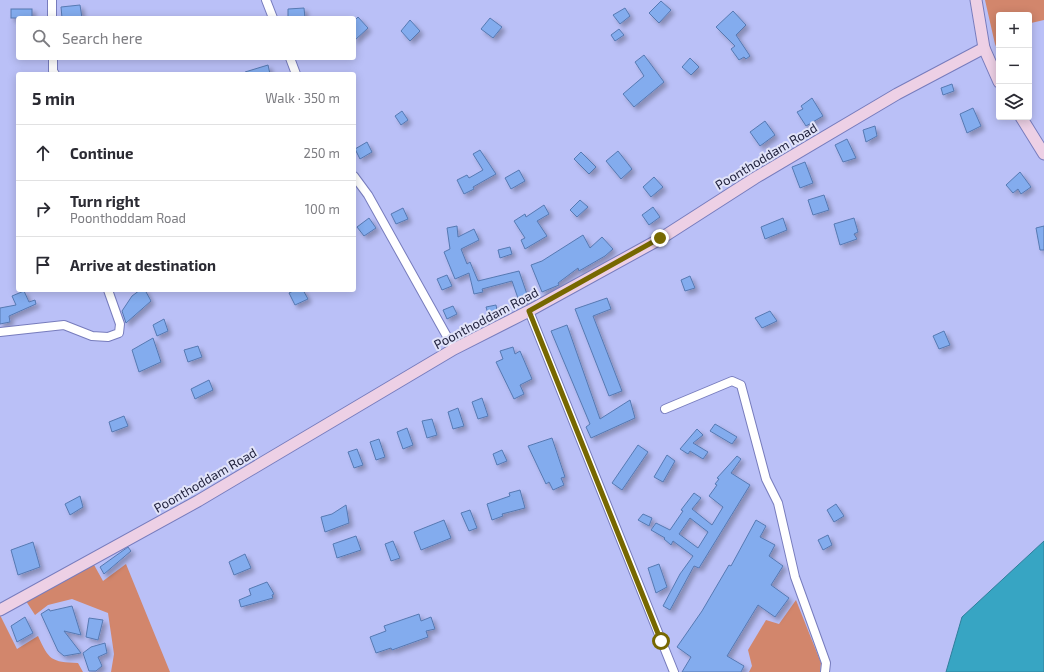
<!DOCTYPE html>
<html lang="en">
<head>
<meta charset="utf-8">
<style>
  body { margin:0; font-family:"Exo 2",sans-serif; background:#f7f7f7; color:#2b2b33 }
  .controls { position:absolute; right:12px; top:12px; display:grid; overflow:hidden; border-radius:4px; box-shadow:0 2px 10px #0003 }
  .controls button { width:36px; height:36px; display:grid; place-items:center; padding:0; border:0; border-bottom:1px solid #e1e1e2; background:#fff; color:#2b2b33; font:20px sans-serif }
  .stop { position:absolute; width:12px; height:12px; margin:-9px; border:3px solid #776800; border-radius:50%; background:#fff }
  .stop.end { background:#776800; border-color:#fff; box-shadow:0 1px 4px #0008 }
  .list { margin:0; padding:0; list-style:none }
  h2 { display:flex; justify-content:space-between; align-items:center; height:52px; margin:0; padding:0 16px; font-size:17px }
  h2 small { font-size:13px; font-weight:400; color:#7c7c81 }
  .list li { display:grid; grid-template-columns:26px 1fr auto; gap:12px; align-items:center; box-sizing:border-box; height:56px; padding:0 16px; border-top:1px solid #e1e1e2 }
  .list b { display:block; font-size:15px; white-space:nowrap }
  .list p { margin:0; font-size:13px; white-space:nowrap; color:#7c7c81 }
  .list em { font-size:13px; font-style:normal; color:#7c7c81 }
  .icon { flex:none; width:22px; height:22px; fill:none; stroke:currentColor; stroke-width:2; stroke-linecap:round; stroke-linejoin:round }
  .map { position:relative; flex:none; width:1044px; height:672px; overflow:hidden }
  .search { position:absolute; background:#fff; box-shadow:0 2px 10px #0003; left:16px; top:16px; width:340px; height:44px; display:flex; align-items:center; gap:10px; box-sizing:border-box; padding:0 14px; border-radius:4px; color:#7c7c81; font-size:15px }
  .panel { position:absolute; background:#fff; box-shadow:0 2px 10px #0003; left:16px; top:72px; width:340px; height:220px; border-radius:4px }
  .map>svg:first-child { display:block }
</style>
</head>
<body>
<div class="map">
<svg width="1044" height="672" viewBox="0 0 1044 672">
  <defs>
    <filter id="shadow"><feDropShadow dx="3.5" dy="3.5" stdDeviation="2" flood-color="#0004"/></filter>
  </defs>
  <rect width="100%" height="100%" fill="#bac0f7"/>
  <!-- green -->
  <g fill="#d2866c">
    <polygon points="985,0 1044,0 1044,20 1031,23 1031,45 1029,45 1029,15 999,15 999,54 995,44"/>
    <polygon points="93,563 103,581 126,564 170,672 111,672 114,654 108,613 72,599 48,605 35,615 26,601"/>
    <polygon points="796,600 821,663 820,672 749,672 752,666 748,650 766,620 779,624"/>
    <path d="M0,615L17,649L38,636C49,660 51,662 78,663L83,672H0Z"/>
  </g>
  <!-- water -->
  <polygon fill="#37a5c3" stroke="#317e9b" points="1044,541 1044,672 946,672 962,617"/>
  <!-- building -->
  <g fill="#83acee" stroke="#5679b2" fill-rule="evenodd" filter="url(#shadow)">
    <polygon points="661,1 671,10 659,23 649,13"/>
    <polygon points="80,5 82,18 62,18 61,7"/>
    <polygon points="304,8 305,18 288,18 288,9"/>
    <polygon points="625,8 630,16 620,24 613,15"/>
    <rect x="11" y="9" width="21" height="9"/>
    <polygon points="733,11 746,25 736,35 750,56 746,59 744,57 739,60 731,49 735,46 716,27"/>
    <polygon points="358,17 368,28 354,41 354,21"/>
    <polygon points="490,18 502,27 493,38 481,29"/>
    <polygon points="410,20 420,31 410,41 401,31"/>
    <polygon points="619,29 624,35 615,41 611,35"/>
    <polygon points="644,55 664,82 634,107 623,94 644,76 635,62"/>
    <polygon points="690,58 699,67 691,75 682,67"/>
    <polygon points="268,65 270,74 245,74 245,72"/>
    <polygon points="952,84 954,91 943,95 941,88"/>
    <polygon points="812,98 823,116 806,126 797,112 803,109 801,106"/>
    <polygon points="973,108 981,126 967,133 960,114"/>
    <polygon points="402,111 408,120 401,125 395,116"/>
    <polygon points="765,121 775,135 760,146 750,132"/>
    <polygon points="875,126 877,136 866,142 863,130"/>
    <polygon points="847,139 856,158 843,162 835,145"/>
    <polygon points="367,142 372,152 360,159 355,149"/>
    <polygon points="480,150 496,174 473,187 474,189 464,194 457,180 467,175 469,178 483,170 473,154"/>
    <polygon points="618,151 632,169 621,179 606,161"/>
    <polygon points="581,152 596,167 589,174 574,159"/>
    <polygon points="805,162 813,183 800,188 792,167"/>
    <polygon points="519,170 525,181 511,189 505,178"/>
    <polygon points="1020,172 1031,187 1021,194 1018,189 1013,193 1006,185"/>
    <polygon points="654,177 663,187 651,197 643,187"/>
    <polygon points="824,195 829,210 813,215 808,200"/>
    <polygon points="580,200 588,207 577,217 570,210"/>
    <polygon points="544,205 549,214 537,221 547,236 525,249 521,240 525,238 514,221 525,214 526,217"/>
    <polygon points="653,207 660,217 649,225 642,215"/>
    <polygon points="403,208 408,219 396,224 391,214"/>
    <polygon points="369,218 376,228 364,236 357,227"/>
    <polygon points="783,218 787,230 765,239 761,227"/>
    <polygon points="854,218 858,232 854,234 857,239 840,245 834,224"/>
    <polygon points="457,226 458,237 474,229 479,240 461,249 467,264 470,262 478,281 519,271 529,300 520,304 512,281 482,289 483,292 474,294 469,273 455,279 444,252 450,249 447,228"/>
    <polygon points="1044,226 1044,250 1040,250 1036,228"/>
    <polygon points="583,235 590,248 602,237 613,249 605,256 579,271 578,268 558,283 559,285 542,292 531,265 542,261"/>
    <polygon points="510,247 512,254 500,258 498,250"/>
    <polygon points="447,275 452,286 442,290 437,279"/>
    <polygon points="690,276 695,288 685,291 681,280"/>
    <polygon points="140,290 145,290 151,301 126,323 122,311 132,296"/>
    <polygon points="295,290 303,290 308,299 295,305 289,293"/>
    <polygon points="24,291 29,302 35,300 36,304 9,316 10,322 0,324 0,308 16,305 12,296"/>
    <polygon points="607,298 611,309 593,316 622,391 609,396 575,309"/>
    <polygon points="496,305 498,315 489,317 486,307"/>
    <polygon points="453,306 457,314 447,319 443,310"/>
    <polygon points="770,311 777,321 762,328 755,318"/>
    <polygon points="164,319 168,331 157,336 153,325"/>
    <polygon points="567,325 600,419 630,400 635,418 591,438 586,427 590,424 551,331"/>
    <polygon points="944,331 950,345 939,349 933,336"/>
    <polygon points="153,338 161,362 139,372 132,350"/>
    <polygon points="198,346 202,357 188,362 184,350"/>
    <polygon points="513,347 515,354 520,351 532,379 520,385 524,394 514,399 496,362 503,359 500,351"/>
    <polygon points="209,380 213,390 195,399 191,389"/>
    <polygon points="482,398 488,416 478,419 472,402"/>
    <polygon points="458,408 464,426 453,429 448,412"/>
    <polygon points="124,416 128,426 112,432 109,422"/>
    <polygon points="432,419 437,435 427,438 422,421"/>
    <polygon points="715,424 737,437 732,444 710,431"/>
    <polygon points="407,428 413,445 403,449 397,432"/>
    <polygon points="697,429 703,435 693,443 708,452 703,459 690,451 688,454 680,449"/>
    <polygon points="552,438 565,477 561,478 564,485 553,490 549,482 546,484 528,446"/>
    <polygon points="379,439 385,457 376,460 370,442"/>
    <polygon points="638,445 648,452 622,490 612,483"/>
    <polygon points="357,449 363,465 354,468 348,452"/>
    <polygon points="502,450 507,461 497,465 493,454"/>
    <polygon points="667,455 675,461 663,482 654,477"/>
    <path d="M737,456L741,459L731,473L750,485L699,568L694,566L670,610L663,606L680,574L693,556L673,541L671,545L664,539L665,538L651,530L656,523L670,530L683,511L681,510L694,493L701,498L692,509L712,525L723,507L709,496L717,485L715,484L719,479L717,478ZM690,518L708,532L698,548L679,534Z"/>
    <polygon points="520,490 525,508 502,514 503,516 492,520 487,504 510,496 509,493"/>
    <polygon points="80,496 83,507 70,515 65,504"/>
    <polygon points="836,504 844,516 834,522 827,510"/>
    <polygon points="346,505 349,523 325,532 321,517 332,514"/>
    <polygon points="470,510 477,528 469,531 461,513"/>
    <polygon points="643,514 652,518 649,526 638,520"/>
    <polygon points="444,520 451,538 421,550 414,532"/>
    <polygon points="756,520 766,526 760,537 775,545 769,556 783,566 771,585 789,598 775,617 758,605 727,656 744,666 741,672 682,672 691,657 677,647 702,611 729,565 731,566"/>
    <polygon points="828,535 832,545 823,550 818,540"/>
    <polygon points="356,536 361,550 337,558 333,544"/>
    <polygon points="393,541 400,558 391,561 385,544"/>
    <polygon points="33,542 40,567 18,575 11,550"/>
    <polygon points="128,547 131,551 104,574 100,567"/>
    <polygon points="245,554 251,568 234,575 229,562"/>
    <polygon points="659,564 667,587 656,593 648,568"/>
    <polygon points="267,582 274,594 272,595 273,598 241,607 239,600 251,595 249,589"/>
    <polygon points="72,606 81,635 64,631 81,653 64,656 58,651 41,614 49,609 50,611"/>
    <polygon points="419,614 421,621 431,617 435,629 426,631 428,637 392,650 391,648 376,653 370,637 386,631 384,626"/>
    <polygon points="25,617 33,633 17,642 11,626"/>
    <polygon points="89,618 103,620 98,640 86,637"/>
    <polygon points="105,643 107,653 98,657 102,666 96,671 89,671 83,653 91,647"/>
  </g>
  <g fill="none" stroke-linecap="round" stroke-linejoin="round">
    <!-- street casing -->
    <g stroke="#777cbd" stroke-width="10">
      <g id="street">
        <polyline points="52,0 52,18"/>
        <polyline points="266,0 273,18"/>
        <polyline points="53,58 53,71 55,74"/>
        <polyline points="290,58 296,74"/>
        <polyline points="354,176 368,195 454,349"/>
        <polyline points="529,311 674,672"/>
        <polyline points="0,332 64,325 92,336 108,337 119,333 120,324 108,290"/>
        <polyline points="665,409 732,381 741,385 766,479 778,503 795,577 826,663 825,672"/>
      </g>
    </g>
    <!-- secondary casing -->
    <g stroke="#777cbd" stroke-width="13">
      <g id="secondary">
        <polyline points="976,0 984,48 999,82"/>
        <polyline points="1021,117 1044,154"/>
        <polyline points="0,610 198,501 454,349 529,311 660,239 755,178 897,94 984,48"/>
      </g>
    </g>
    <!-- street -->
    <use href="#street" stroke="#fff" stroke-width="8"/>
    <!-- secondary -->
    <use href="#secondary" stroke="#edd0e5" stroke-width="11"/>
  </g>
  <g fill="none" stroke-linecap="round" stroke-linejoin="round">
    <!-- route -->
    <polyline stroke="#776800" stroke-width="5" points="660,238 529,311 661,641"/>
  </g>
  <g text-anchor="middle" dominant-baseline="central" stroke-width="4" stroke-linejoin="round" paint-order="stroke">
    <!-- street labels -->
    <g font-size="13" fill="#22233e" stroke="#e1e3f9">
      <text transform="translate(766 156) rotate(-31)">Poonthoddam Road</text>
      <text transform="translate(486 318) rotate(-28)">Poonthoddam Road</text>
      <text transform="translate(205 480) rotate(-30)">Poonthoddam Road</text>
    </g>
  </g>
</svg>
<div class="controls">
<button>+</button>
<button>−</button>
<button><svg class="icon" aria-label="layers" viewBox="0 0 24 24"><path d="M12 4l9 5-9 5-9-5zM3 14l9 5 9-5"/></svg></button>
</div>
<div class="stop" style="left:661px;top:641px"></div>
<div class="stop end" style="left:660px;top:238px"></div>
<div class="search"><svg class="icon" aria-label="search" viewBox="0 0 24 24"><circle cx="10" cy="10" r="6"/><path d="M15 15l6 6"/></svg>Search here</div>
<section class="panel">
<h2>5 min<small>Walk · 350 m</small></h2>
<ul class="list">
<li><svg class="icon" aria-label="ahead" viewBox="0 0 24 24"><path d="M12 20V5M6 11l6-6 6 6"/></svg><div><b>Continue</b></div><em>250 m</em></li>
<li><svg class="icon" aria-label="right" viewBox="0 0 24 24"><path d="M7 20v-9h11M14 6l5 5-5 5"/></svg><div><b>Turn right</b><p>Poonthoddam Road</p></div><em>100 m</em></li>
<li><svg class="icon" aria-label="arrive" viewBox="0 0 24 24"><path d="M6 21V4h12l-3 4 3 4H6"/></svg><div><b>Arrive at destination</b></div></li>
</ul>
</section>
</div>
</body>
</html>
